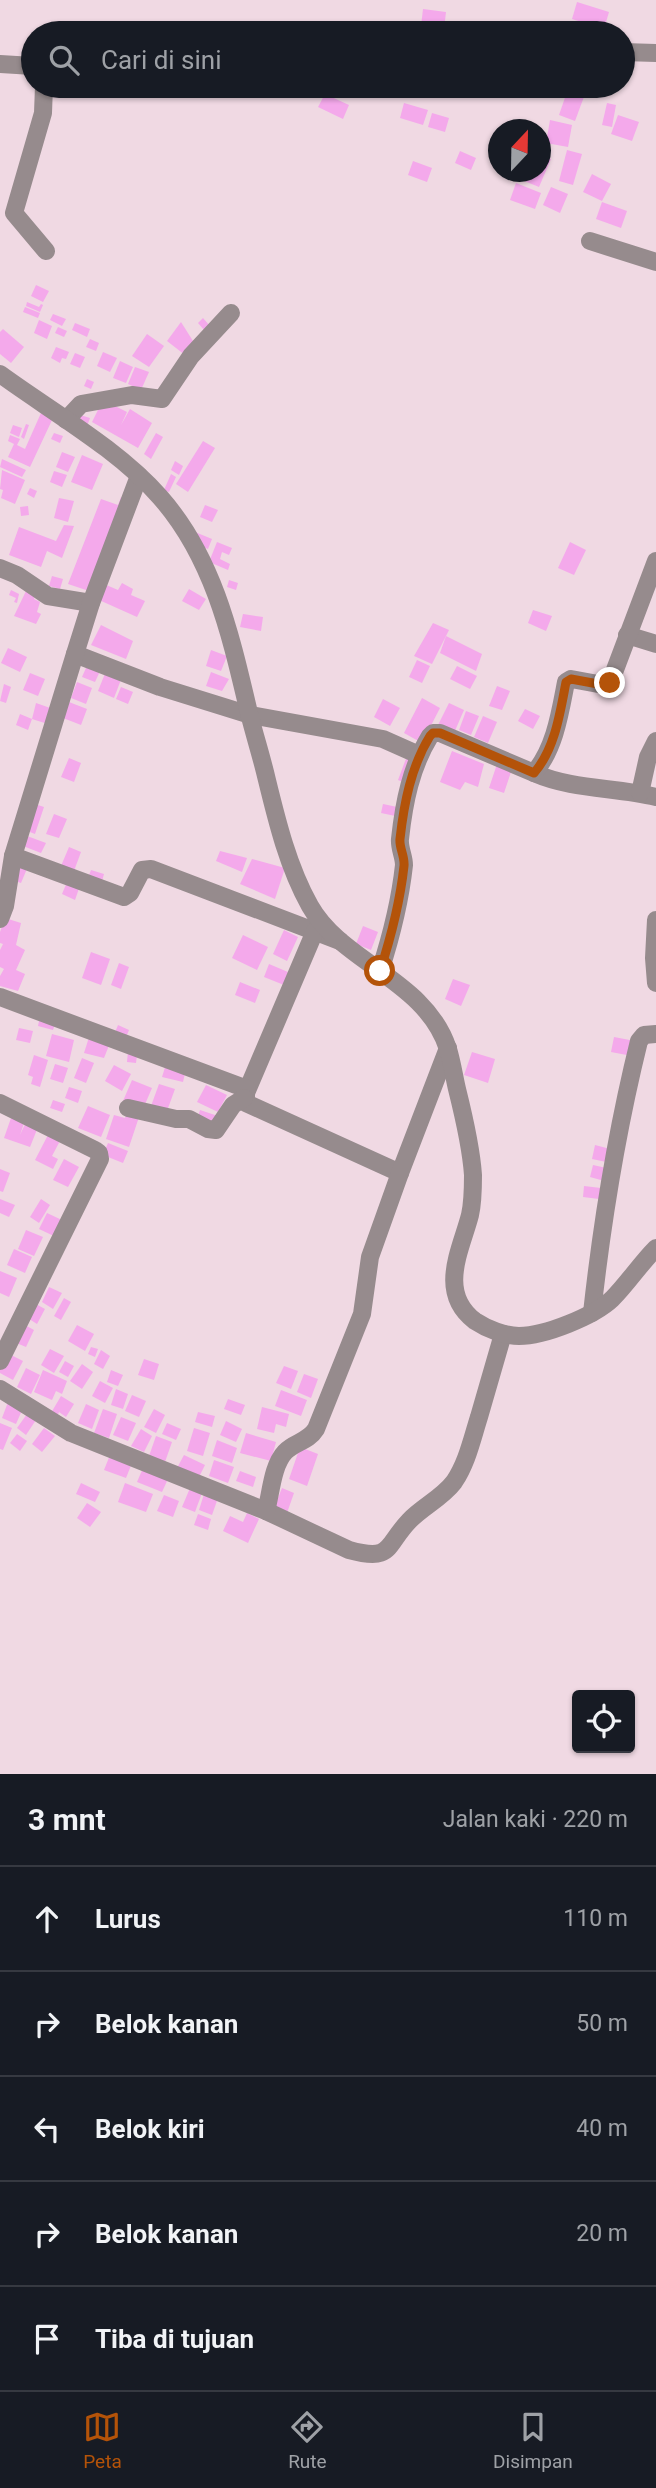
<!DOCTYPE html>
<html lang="id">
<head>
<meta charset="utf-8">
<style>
  body { margin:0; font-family:Roboto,sans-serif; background:#20242c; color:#f1f3f6 }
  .controls { position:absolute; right:21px; bottom:21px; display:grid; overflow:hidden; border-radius:7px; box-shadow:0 2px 5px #0004 }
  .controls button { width:63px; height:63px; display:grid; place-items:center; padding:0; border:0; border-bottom:2px solid #363941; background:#171b24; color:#f1f3f6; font:35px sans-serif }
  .compass { position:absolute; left:488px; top:119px; width:63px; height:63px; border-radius:50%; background:#171b24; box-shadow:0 2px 5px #0004; rotate:22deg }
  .stop { position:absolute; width:21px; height:21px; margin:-16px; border:5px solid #b45309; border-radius:50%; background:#fff }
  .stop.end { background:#b45309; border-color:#fff; box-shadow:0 2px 7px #0008 }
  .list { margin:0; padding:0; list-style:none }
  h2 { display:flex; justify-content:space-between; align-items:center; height:91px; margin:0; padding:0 28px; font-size:30px }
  h2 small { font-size:23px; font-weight:400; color:#9ea1a6 }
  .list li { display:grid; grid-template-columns:46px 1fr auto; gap:21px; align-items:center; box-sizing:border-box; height:105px; padding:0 28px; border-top:2px solid #363941 }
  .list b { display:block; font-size:26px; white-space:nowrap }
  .list em { font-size:23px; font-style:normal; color:#9ea1a6 }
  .icon { flex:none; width:38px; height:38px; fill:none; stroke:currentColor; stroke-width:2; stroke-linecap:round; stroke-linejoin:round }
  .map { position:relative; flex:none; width:656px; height:1774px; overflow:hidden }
  .search { position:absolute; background:#171b24; box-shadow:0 2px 5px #0004; left:21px; right:21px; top:21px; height:77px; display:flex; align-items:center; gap:18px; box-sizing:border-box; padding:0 24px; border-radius:38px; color:#9ea1a6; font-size:26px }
  .sheet { height:616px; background:#171b24 }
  nav { display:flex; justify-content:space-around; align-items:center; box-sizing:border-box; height:98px; border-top:2px solid #363941; background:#171b24; font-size:19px; color:#9ea1a6 }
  nav a { display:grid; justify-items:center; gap:4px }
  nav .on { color:#b45309 }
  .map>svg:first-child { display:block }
</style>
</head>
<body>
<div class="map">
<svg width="656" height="1774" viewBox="0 0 656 1774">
  <rect width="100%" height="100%" fill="#f0d9e3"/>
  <!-- building -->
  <g fill="#f4a9eb">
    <polygon points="577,2 609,12 604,29 572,19"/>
    <polygon points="423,9 446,12 444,29 421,26"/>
    <polygon points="569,86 588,86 575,121 559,115"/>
    <polygon points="325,94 349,105 343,119 318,107"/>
    <polygon points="404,103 428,110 423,125 400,118"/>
    <polygon points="607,103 616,105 612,127 602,125"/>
    <polygon points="432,113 449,118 445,132 428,127"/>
    <polygon points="618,115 639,122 632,141 611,134"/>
    <polygon points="550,120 572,125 568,147 546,143"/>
    <polygon points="498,131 498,157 489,154"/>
    <polygon points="567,150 582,154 573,185 559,181"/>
    <polygon points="460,151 476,158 471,170 455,163"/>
    <polygon points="540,154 551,159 539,187 517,178 520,172 540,172"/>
    <polygon points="413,161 432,168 427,182 408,175"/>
    <polygon points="592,174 611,184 602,201 583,192"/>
    <polygon points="516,183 541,193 535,209 510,200"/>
    <polygon points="551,187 568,194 560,213 543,205"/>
    <polygon points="602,202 627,211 621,228 596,219"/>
    <polygon points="36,285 49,291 43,302 31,296"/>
    <polygon points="27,302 39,307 41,304 43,305 40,312 26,306"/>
    <polygon points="25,307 40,313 38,318 23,312"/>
    <polygon points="53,314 66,319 62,326 50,320"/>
    <polygon points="203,318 210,326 205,331 198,323"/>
    <polygon points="39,320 52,326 47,339 34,333"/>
    <polygon points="181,322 193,341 185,355 167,341"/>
    <polygon points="75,323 90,329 87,337 72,330"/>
    <polygon points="58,327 67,331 64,337 55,333"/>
    <polygon points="3,329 24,347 11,363 0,354 0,332"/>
    <polygon points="147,334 164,346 149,367 132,356"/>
    <polygon points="90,339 99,343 96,351 86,347"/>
    <polygon points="56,347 69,352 66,359 62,358 60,363 51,358"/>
    <polygon points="103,352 117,358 110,372 97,366"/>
    <polygon points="75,353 85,357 80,368 70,364"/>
    <polygon points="120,361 133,367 126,383 113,378"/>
    <polygon points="135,367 149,372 141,390 128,384"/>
    <polygon points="87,379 94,382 91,389 84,386"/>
    <polygon points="103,400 127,412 121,425 130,409 152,423 138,448 92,422"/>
    <polygon points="41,413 53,418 30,467 8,457 14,444 8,441 10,435 20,439 17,445 25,449"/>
    <polygon points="77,414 90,418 85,432"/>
    <polygon points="26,424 29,425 24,439 21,437"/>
    <polygon points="13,425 22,428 19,437 10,433"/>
    <polygon points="54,433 63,436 60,443 51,439"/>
    <polygon points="156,433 163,437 151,459 144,454"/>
    <polygon points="203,441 215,448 188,492 176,484"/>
    <polygon points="62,452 75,457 68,472 56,467"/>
    <polygon points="82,455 103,464 92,490 71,482"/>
    <polygon points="2,459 26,470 22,477 0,467"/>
    <polygon points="175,461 183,466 179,475 171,470"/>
    <polygon points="2,470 25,480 15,504 1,498 3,490 0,489"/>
    <polygon points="54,471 67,475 62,487 50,482"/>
    <polygon points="171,474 176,477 169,492 164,490"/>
    <polygon points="30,488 37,491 34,498 27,494"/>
    <polygon points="121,497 127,499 89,591 68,584 101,499 118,505"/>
    <polygon points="59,498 74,501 68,522 54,518"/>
    <polygon points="205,505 218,510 212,522 200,517"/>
    <polygon points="28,506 29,515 21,516 20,507"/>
    <polygon points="64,525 74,526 62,558 47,551 41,567 9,555 19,527 56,541"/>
    <polygon points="195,532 212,539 208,549 191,542"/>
    <polygon points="217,542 232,548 229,555 222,552 220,559 230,564 228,570 209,562"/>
    <polygon points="570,542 586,550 574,575 558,568"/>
    <polygon points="52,576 63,579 60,589 49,586"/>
    <polygon points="229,580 238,583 236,590 227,587"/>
    <polygon points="122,583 133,589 131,595 145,601 137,617 99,600 104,584 118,590"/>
    <polygon points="189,589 206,599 199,610 182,601"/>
    <polygon points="11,590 19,594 17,603 14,602 16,598 9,595"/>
    <polygon points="26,591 35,594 34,599 40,602 37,612 41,614 36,624 14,616"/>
    <polygon points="533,610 552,616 546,631 528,623"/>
    <polygon points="243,614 263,617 261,631 240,627"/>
    <polygon points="433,623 449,630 432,664 414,656"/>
    <polygon points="101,625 133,641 126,659 91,645"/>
    <polygon points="446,636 482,654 476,671 440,653"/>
    <polygon points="8,648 27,657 20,672 1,663"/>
    <polygon points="211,650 227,656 221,671 206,666"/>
    <polygon points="417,660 430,666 422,683 409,677"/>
    <polygon points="89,661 102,667 95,682 82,677"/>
    <polygon points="457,666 477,676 470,689 450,679"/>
    <polygon points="106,671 122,677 114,698 98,691"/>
    <polygon points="211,672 229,679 222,691 206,686"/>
    <polygon points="30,673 45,679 38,696 23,690"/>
    <polygon points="77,682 92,688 86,704 71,698"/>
    <polygon points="4,684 11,687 6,703 0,701"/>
    <polygon points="497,686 510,691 502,710 489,706"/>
    <polygon points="121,687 133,692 128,704 116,699"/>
    <polygon points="422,698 440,708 422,743 404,733"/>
    <polygon points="383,699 400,708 390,726 374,717"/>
    <polygon points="69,702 87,709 81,725 63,718"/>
    <polygon points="36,703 56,710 51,725 32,719"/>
    <polygon points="449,703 464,710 454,733 438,725"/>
    <polygon points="525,709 540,716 533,729 518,721"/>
    <polygon points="466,711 479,716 471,735 459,730"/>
    <polygon points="20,714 32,719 28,730 16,725"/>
    <polygon points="483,716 497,722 488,743 474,737"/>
    <polygon points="452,751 484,764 478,787 465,782 460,790 440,782"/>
    <polygon points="407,756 413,758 405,783 398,780"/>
    <polygon points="69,758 81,763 74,782 61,777"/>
    <polygon points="498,761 513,766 504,793 489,788"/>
    <polygon points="26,801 44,807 35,834 17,827"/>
    <polygon points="383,804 402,808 400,817 381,813"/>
    <polygon points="54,814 67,819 59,838 46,834"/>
    <polygon points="27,836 46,843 41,853 23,846"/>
    <polygon points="69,847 81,852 74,871 61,866"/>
    <polygon points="220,851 247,858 242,872 216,861"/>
    <polygon points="16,859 29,864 21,883 9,879"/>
    <polygon points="252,859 285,868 275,899 240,884"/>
    <polygon points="91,870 104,874 98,896 83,891"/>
    <polygon points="70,875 82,880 75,900 62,894"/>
    <polygon points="5,918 21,923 16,945 25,950 16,970 25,974 18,991 0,986 0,976 4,969 0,967 0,950 3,944 0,943 0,932"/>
    <polygon points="363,926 378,932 371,950 356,944"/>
    <polygon points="284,930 298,937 287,961 273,954"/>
    <polygon points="243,935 268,947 257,970 232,958"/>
    <polygon points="91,952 110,959 101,985 82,978"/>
    <polygon points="119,963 129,967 121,989 111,985"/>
    <polygon points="269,964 288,972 284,985 264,977"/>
    <polygon points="453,979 470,985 461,1006 445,999"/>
    <polygon points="240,982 260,990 255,1003 235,995"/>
    <polygon points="40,1016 56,1021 53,1030 38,1026"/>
    <polygon points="118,1025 129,1030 125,1040 114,1035"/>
    <polygon points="19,1028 33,1031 30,1043 16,1040"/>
    <polygon points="91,1031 112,1038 104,1058 84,1053"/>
    <polygon points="52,1034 74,1040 69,1062 46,1056"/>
    <polygon points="614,1037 635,1041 632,1056 611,1052"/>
    <polygon points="128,1051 137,1055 136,1063 127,1062"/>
    <polygon points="472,1052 495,1059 488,1083 464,1075"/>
    <polygon points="34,1055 48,1060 40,1087 31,1084 33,1077 28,1075"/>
    <polygon points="82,1058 94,1063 86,1083 74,1078"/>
    <polygon points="55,1064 68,1068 63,1083 50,1079"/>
    <polygon points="166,1064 186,1069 183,1082 162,1077"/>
    <polygon points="114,1065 131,1074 122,1091 105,1081"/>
    <polygon points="132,1080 152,1088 143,1109 123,1101"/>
    <polygon points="159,1084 175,1089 167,1111 151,1106"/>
    <polygon points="206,1085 227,1095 218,1112 197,1102"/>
    <polygon points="69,1087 82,1091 78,1103 65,1098"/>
    <polygon points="53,1100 65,1104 62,1112 50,1108"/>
    <polygon points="88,1106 110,1115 101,1137 78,1128"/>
    <polygon points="200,1110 218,1116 214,1126 197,1120"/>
    <polygon points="127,1113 139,1117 129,1147 106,1139 114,1115 125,1118"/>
    <polygon points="11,1118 24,1123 20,1135 26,1122 38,1127 30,1147 4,1138"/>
    <polygon points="49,1133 61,1139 52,1156 58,1159 53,1169 35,1160"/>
    <polygon points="108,1143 128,1151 123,1163 103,1155"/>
    <polygon points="595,1145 614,1150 611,1163 592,1159"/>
    <polygon points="64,1159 79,1167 68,1187 53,1180"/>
    <polygon points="593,1165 611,1169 608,1182 590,1177"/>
    <polygon points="0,1169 10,1173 3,1192 0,1191"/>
    <polygon points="584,1186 601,1188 599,1199 583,1197"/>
    <polygon points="0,1199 15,1205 9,1217 0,1213"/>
    <polygon points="41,1199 50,1205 39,1223 30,1217"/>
    <polygon points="47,1213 64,1221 56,1237 39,1229"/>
    <polygon points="26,1230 43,1237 34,1256 18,1249"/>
    <polygon points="14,1249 32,1257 25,1273 7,1265"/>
    <polygon points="0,1271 17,1278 9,1297 0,1293"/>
    <polygon points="49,1287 62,1293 53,1309 42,1302"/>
    <polygon points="64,1298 71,1302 61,1320 54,1316"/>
    <polygon points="34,1303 45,1309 37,1324 26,1317"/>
    <polygon points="23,1324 34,1330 26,1347 14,1342"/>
    <polygon points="77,1325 94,1334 85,1351 68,1341"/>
    <polygon points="91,1347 98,1349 95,1357 88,1354"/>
    <polygon points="50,1349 64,1356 54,1373 41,1365"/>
    <polygon points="101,1350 110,1356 103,1369 94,1364"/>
    <polygon points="5,1352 23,1361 13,1380 0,1373 0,1363"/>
    <polygon points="144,1359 159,1364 154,1380 138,1375"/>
    <polygon points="65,1361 74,1366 68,1377 59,1372"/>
    <polygon points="82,1364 93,1372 82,1389 70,1381"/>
    <polygon points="284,1366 298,1371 291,1389 276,1383"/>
    <polygon points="26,1368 40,1375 31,1394 17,1387"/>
    <polygon points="43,1370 67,1381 62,1394 56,1391 52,1400 34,1392"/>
    <polygon points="111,1370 123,1375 118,1386 107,1382"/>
    <polygon points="304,1374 318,1379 311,1398 297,1392"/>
    <polygon points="100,1381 113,1388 105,1403 92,1396"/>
    <polygon points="116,1389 128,1394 123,1409 111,1405"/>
    <polygon points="281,1390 307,1400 301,1416 275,1406"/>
    <polygon points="132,1395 146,1401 139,1417 125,1411"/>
    <polygon points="61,1396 74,1404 66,1417 59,1412 57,1417 51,1413"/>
    <polygon points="228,1399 245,1405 241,1415 224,1409"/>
    <polygon points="8,1402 23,1408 16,1424 2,1418"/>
    <polygon points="86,1404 99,1410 92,1429 78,1423"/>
    <polygon points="262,1407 289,1414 286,1427 276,1424 274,1433 257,1429"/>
    <polygon points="103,1409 117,1414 109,1438 94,1433"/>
    <polygon points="154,1409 165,1415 156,1433 144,1427"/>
    <polygon points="198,1412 215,1416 212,1427 195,1422"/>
    <polygon points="27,1414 36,1420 26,1435 17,1428"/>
    <polygon points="121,1417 136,1423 128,1441 113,1435"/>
    <polygon points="226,1421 242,1429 236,1442 220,1435"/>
    <polygon points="0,1423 12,1428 3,1450 0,1449"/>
    <polygon points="167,1423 181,1429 176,1440 162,1434"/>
    <polygon points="44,1428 55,1436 42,1452 32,1444"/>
    <polygon points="194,1428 210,1433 203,1456 187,1451"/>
    <polygon points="141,1429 152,1436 144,1452 131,1446"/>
    <polygon points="246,1433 276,1442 271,1461 240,1453"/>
    <polygon points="17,1434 27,1441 20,1451 10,1443"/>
    <polygon points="156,1436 172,1442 165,1462 149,1456"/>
    <polygon points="217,1440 237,1448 232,1463 212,1456"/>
    <polygon points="300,1447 318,1454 307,1486 289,1479"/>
    <polygon points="110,1455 132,1463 126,1478 104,1470"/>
    <polygon points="184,1455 205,1465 198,1479 177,1468"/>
    <polygon points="214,1460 234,1467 228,1483 209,1476"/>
    <polygon points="143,1468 168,1479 162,1492 137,1482"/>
    <polygon points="240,1471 256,1477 253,1487 236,1481"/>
    <polygon points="81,1483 100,1492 95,1502 76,1494"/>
    <polygon points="125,1483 153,1494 146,1512 118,1502"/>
    <polygon points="190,1488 202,1493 195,1512 182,1507"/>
    <polygon points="282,1488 294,1493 287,1513 274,1508"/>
    <polygon points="204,1494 218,1498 212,1515 199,1510"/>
    <polygon points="164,1495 179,1501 173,1517 157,1511"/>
    <polygon points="87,1503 101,1512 90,1527 77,1518"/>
    <polygon points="247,1513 259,1519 248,1543 223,1531 230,1516 243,1522"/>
    <polygon points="198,1514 211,1519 208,1530 194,1525"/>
  </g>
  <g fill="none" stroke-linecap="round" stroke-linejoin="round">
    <!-- minor -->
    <g stroke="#968b8d" stroke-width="18">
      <polyline points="623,52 656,53"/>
      <polyline points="0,64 33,66"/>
      <polyline points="44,86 43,113 14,213 46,251"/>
      <polyline points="590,241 656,262"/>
      <polyline points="66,420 81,404 132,395 162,399 191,356 231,313"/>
      <polyline points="0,568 17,575 48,596 91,603"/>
      <polyline points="627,635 656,644"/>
      <polyline points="75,654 160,687 250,715 383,739 419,755"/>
      <path d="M534,773C573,790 615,787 656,797"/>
      <polyline points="640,793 648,757 656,741"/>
      <polyline points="13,856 124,897 130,893 142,870 151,869 340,941"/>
      <polyline points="0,919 5,906 13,856 75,654 91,603 139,476"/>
      <polyline points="656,920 654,958 656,983"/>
      <polyline points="315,931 246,1093 246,1103 400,1173"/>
      <path d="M380,971C391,937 400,902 404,865C404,856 399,848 400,839C404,802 411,767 430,736L433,733H440L534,773C555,748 560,713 566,682L571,679L609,686L610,683L656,561"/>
      <polyline points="0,997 247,1089"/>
      <polyline points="0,1103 95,1150 99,1153 100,1159 0,1361"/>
      <polyline points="128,1108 176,1119 189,1119 208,1129 216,1130 233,1105 244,1098"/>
      <path d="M592,1313C602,1222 617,1130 639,1041L644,1035L656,1034"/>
      <path d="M0,1389L71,1433L266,1511L349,1550C393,1562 385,1546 409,1521C422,1507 442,1498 454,1482C467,1463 472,1439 479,1417C487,1389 495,1361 503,1334"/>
      <path d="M266,1511C271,1494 272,1466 285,1452C294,1442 308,1442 316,1429L362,1314L370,1257L400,1173L448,1048"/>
    </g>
    <!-- tertiary -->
    <path stroke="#968b8d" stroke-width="18" d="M0,374C52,412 118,449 160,497C214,558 231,637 249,713C254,733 260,752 265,772C276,817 287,865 310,906C342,963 426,980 448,1049C452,1062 454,1076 457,1089C464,1117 471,1146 473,1175C473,1188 473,1202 470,1215C461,1250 437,1292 475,1321C487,1329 505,1336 519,1336C545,1336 594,1316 612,1299C628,1283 640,1264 656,1248"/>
  </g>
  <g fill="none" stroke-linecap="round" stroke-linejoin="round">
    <!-- route -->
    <path stroke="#b45309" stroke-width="9" d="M380,971C391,937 400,902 404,866C405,856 399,848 400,839C404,803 411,767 430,736L433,733H440L534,773C555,749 560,713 566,682L571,679L609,686L610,683"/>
  </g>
</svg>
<div class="controls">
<button><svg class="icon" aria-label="locate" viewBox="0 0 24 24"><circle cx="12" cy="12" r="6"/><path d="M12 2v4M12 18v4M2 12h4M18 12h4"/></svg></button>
</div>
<svg class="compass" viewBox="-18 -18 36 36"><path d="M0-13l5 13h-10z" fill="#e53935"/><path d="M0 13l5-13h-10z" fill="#9ea1a6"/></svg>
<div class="stop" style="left:380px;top:971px"></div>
<div class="stop end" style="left:610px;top:683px"></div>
<div class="search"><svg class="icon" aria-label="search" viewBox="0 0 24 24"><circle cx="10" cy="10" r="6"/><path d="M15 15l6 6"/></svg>Cari di sini</div>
</div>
<section class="sheet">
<h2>3 mnt<small>Jalan kaki · 220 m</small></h2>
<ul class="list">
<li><svg class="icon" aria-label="ahead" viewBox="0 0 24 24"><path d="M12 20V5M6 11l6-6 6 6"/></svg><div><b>Lurus</b></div><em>110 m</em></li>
<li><svg class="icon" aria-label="right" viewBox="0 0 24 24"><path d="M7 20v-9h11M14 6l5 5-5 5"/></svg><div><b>Belok kanan</b></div><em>50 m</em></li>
<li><svg class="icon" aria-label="left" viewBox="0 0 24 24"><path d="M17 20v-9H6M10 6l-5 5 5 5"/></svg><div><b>Belok kiri</b></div><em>40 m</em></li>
<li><svg class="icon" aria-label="right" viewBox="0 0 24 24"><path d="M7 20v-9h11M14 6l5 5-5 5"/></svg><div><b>Belok kanan</b></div><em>20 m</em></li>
<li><svg class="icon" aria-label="arrive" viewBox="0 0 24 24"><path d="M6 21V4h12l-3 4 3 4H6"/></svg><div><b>Tiba di tujuan</b></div></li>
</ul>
</section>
<nav>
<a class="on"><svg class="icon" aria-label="map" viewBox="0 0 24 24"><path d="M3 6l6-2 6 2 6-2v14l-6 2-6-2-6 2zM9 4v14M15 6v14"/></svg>Peta</a>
<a><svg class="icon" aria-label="directions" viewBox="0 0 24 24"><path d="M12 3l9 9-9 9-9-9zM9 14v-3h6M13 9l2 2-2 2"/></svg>Rute</a>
<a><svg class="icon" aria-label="saved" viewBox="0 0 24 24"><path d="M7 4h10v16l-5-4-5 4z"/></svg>Disimpan</a>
</nav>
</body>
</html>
